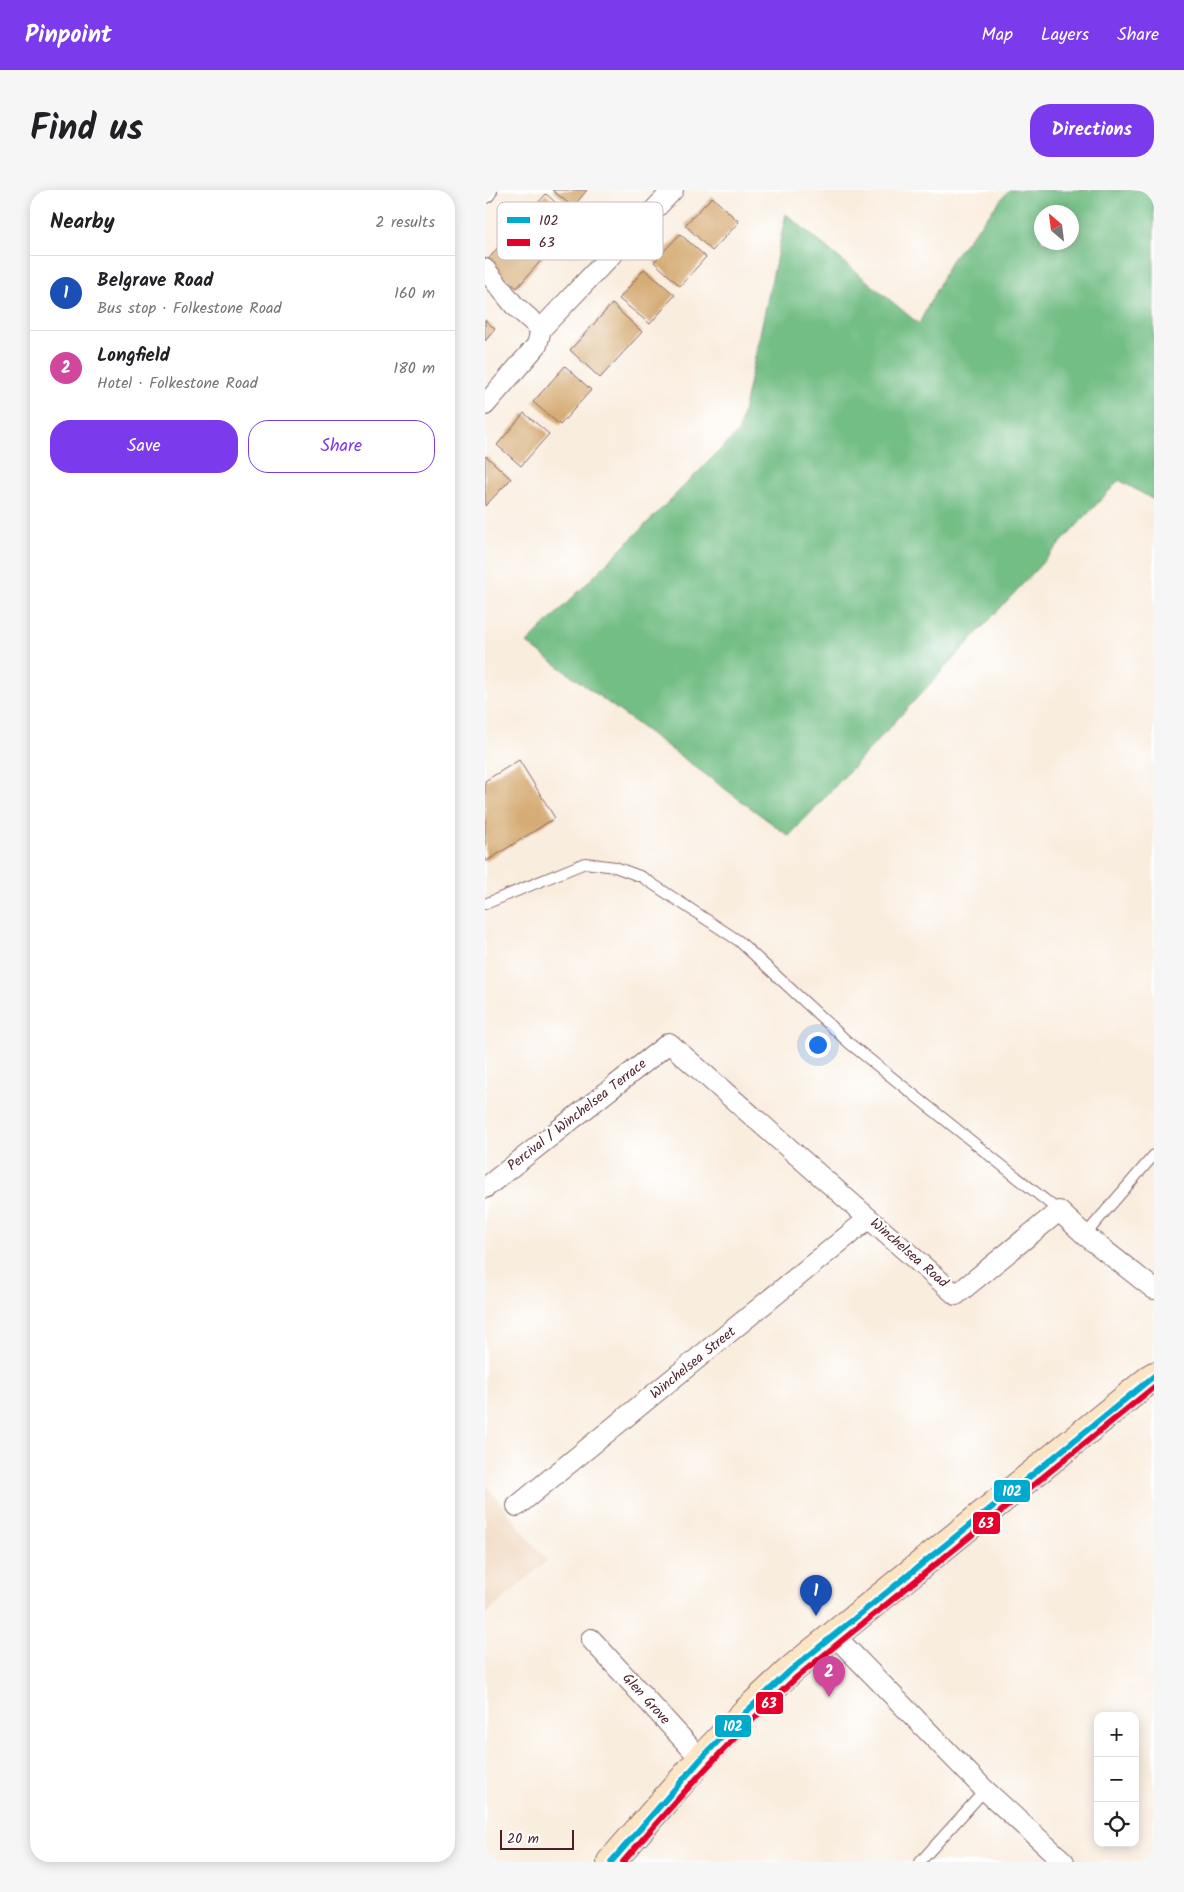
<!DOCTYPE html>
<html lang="en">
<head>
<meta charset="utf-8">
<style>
  body { margin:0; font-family:Kalam,sans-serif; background:#f6f6f6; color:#202124 }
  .controls { position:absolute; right:15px; bottom:15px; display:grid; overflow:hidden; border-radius:10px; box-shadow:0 2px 12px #0003 }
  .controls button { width:45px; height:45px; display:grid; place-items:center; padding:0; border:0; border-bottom:1px solid #e0e0e0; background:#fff; color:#202124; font:25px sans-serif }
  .compass { position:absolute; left:549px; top:15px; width:45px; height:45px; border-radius:50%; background:#fff; box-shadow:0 2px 12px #0003; rotate:332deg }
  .scale { position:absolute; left:15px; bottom:12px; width:74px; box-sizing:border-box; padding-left:5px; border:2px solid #4a1f2b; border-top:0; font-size:14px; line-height:18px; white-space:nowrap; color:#4a1f2b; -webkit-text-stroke:4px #fff; paint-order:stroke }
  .you { position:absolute; left:332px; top:854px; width:18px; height:18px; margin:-12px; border:4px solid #fff; border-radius:50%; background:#1a73e8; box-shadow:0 0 0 8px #1a73e833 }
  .badge { display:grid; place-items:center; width:32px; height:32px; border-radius:50%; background:#7c3aed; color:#fff; font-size:16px; font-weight:700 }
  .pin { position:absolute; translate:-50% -41px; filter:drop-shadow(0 1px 2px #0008) }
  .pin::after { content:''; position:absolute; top:26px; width:18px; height:15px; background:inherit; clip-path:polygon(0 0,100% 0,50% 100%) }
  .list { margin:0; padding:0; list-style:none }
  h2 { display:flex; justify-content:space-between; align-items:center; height:65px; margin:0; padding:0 20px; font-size:21px }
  h2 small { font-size:16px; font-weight:400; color:#757577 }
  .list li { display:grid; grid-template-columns:32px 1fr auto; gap:15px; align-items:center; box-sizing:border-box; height:75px; padding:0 20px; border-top:1px solid #e0e0e0 }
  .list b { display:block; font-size:19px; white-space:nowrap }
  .list p { margin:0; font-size:16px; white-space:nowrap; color:#757577 }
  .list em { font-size:16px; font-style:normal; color:#757577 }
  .actions { display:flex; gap:10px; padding:15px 20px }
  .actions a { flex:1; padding:11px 0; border:1px solid #7c3aed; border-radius:20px; text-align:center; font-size:18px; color:#7c3aed }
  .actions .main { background:#7c3aed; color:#fff }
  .icon { flex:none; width:28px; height:28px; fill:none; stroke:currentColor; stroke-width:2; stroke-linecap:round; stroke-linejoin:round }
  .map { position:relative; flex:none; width:669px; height:1672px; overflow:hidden; border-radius:20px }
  header { display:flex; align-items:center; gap:30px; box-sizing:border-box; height:70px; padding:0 25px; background:#7c3aed; color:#fff }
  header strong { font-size:24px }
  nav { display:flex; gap:28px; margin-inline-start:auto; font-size:18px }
  .intro { display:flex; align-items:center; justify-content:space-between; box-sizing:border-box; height:120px; padding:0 30px }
  h1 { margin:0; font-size:35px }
  .button { padding:12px 22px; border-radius:20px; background:#7c3aed; color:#fff; font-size:18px; font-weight:700 }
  main { display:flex; gap:30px; padding:0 30px }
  aside { flex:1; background:#fff; border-radius:20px; box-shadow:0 2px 12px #0003 }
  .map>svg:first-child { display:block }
</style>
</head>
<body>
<header>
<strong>Pinpoint</strong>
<nav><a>Map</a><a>Layers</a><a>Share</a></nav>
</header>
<div class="intro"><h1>Find us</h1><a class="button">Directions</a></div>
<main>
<aside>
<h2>Nearby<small>2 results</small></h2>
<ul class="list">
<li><span class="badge" style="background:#1a4fb4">1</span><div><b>Belgrave Road</b><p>Bus stop · Folkestone Road</p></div><em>160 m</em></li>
<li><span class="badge" style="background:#d1479c">2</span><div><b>Longfield</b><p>Hotel · Folkestone Road</p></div><em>180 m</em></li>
</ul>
<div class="actions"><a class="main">Save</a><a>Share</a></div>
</aside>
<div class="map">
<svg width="669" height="1672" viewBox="0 0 669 1672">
  <rect width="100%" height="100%" fill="#fff"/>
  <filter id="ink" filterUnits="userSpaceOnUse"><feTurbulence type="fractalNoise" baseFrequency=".02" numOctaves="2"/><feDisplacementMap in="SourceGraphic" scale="10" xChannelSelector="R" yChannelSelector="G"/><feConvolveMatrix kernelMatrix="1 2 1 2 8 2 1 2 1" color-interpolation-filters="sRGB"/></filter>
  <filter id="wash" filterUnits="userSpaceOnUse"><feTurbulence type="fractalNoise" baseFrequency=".0096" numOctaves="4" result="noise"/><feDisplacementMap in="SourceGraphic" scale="20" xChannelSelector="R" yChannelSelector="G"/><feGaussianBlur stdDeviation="1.12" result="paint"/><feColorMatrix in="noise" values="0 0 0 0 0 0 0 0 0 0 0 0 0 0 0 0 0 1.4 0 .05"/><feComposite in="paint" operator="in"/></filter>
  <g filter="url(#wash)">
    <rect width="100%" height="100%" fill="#f9edde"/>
    <!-- built -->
    <polygon fill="#efd6bb" points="0,1293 62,1371 0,1425"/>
    <!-- forest -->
    <path fill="#73be85" stroke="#5e6e58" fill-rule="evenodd" d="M524,0H669V310L634,290L304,646L42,453L254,241L301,24L434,134L467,69ZM556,22H586V52H556Z"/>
    <g id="blocks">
      <!-- building -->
      <g fill="#d5ac75">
        <polygon points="67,0 102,0 88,17"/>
        <polygon points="61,4 89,29 62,58 35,33"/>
        <polygon points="227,7 254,32 227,61 200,35"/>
        <polygon points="27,41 59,67 32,98 1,72"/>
        <polygon points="195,44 221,67 195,96 169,72"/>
        <polygon points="159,79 190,105 165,134 134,109"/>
        <polygon points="127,114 157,142 115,188 85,160"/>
        <polygon points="0,130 10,139 0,151"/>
        <polygon points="80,176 106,200 75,235 48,212"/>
        <polygon points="39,223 64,244 36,276 12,255"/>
        <polygon points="1,266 26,289 0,316 0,267"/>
        <polygon points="34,570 70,628 0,672 0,591"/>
      </g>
    </g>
  </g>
  <g filter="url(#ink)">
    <use href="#blocks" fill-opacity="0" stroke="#87676a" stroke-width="1"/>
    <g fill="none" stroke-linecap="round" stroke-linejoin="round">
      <!-- service casing -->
      <g stroke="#87676a" stroke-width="12">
        <g id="service">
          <polyline points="0,714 100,673 130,677 157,687 254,751 364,853 574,1021"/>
          <polyline points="600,1045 669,965"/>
          <polyline points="435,1672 500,1600"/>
        </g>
      </g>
      <!-- minor casing -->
      <g stroke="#87676a" stroke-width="22">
        <g id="minor">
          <polyline points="0,3 2,0"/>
          <polyline points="0,79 29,115 56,139 188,0"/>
          <polyline points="0,215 52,155 56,139"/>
          <polyline points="0,998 184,853 471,1105 574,1021 600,1045 669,1099"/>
          <polyline points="32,1316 383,1029"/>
          <polyline points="349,1445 500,1600 579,1672"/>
          <polyline points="106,1449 216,1569"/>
        </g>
      </g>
      <!-- secondary casing -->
      <g stroke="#87676a" stroke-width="30">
        <polyline id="secondary" points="126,1672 216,1569 260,1523 306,1480 669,1186"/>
      </g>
      <!-- service -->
      <use href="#service" stroke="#fff" stroke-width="10"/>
      <!-- minor -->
      <use href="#minor" stroke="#fff" stroke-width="20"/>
      <!-- secondary -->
      <use href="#secondary" stroke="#fce5c4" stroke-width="28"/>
      <!-- bus-1 casing -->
      <g stroke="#fff" stroke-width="10">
        <polyline id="bus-1" points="126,1672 216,1569 260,1523 306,1480 669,1186"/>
      </g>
      <!-- bus-2 casing -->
      <g stroke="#fff" stroke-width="10">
        <path id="bus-2" d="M138,1672C194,1607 248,1546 312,1487L669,1197"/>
      </g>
      <!-- bus-1 -->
      <use href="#bus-1" stroke="#00a9ce" stroke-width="6"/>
      <!-- bus-2 -->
      <use href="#bus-2" stroke="#e4002b" stroke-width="6"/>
    </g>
  </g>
  <g text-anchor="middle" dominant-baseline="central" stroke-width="4.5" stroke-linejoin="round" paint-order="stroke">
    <!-- street labels -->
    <g font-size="14" fill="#4a1f2b" stroke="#fff">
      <text transform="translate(92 925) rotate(-38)">Percival / Winchelsea Terrace</text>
      <text transform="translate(424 1063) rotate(41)">Winchelsea Road</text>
      <text transform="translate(208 1173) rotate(-39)">Winchelsea Street</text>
      <text transform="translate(161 1509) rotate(48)">Glen Grove</text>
    </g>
  </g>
  <!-- legend -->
  <rect x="12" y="12" width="166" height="58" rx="8" fill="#fff" stroke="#c9bcbf" stroke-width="1"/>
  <rect x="22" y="27" width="23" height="6" fill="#00a9ce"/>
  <rect x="22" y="49" width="23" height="7" fill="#e4002b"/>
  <g font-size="14" fill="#4a1f2b">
    <text x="54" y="35">102</text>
    <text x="54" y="57">63</text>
  </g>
  <g stroke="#fff" stroke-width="2">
    <rect x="508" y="1289" width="38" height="24" rx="5" fill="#00a9ce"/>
    <rect x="487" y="1321" width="29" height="24" rx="5" fill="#e4002b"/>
    <rect x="270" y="1501" width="29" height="24" rx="5" fill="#e4002b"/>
    <rect x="229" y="1524" width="38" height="24" rx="5" fill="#00a9ce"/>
  </g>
  <g font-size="14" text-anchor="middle" font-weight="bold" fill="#fff">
    <text x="527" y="1306">102</text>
    <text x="501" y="1338">63</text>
    <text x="284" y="1518">63</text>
    <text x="248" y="1541">102</text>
  </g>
</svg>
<div class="controls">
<button>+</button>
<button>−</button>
<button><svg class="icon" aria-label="locate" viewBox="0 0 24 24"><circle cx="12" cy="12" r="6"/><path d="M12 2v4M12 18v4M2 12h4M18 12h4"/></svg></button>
</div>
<svg class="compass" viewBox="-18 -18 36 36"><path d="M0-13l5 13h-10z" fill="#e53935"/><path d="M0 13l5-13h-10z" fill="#757577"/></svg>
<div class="scale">20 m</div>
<div class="you"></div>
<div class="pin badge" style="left:331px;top:1426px;background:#1a4fb4">1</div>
<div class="pin badge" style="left:344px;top:1507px;background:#d1479c">2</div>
</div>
</main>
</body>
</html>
